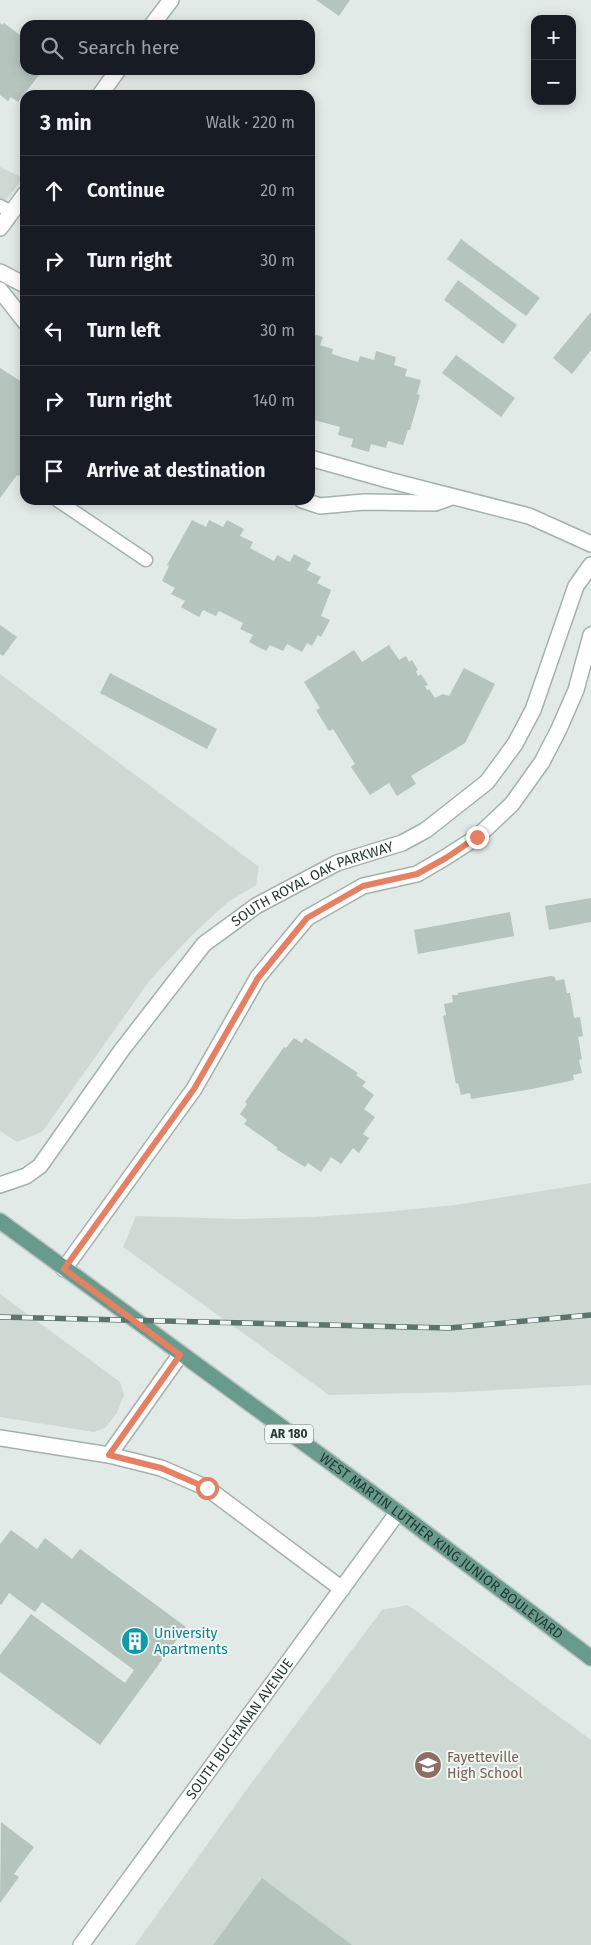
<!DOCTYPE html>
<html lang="en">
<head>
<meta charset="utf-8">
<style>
  body { margin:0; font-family:"Fira Sans",sans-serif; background:#20242c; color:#f1f3f6 }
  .controls { position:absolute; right:15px; top:15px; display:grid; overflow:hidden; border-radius:10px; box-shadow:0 2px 12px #0003 }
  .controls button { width:45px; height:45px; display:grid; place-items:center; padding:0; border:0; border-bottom:1px solid #363941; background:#171b24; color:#f1f3f6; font:25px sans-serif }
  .stop { position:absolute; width:15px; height:15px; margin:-11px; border:4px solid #e48164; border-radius:50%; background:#fff }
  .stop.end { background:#e48164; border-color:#fff; box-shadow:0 1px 5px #0008 }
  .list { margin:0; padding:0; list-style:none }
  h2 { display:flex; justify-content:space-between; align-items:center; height:65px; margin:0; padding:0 20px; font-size:21px }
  h2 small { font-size:16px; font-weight:400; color:#9ea1a6 }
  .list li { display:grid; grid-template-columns:32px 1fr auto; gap:15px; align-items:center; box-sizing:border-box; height:70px; padding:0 20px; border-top:1px solid #363941 }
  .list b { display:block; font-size:19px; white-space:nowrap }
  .list em { font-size:16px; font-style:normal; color:#9ea1a6 }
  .icon { flex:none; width:28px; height:28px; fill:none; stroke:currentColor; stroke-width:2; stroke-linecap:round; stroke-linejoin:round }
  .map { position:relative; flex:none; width:591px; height:1945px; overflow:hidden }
  .search { position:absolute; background:#171b24; box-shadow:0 2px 12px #0003; left:20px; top:20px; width:295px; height:55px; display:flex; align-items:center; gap:12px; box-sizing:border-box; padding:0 18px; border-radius:15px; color:#9ea1a6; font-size:19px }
  .panel { position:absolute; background:#171b24; box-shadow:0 2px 12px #0003; left:20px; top:90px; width:295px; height:415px; border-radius:15px }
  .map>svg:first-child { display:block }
</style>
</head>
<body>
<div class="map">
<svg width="591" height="1945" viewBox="0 0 591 1945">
  <rect width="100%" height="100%" fill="#e1eae6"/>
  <!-- built -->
  <g fill="#cfd9d4">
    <polygon points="0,167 23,178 0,208"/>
    <polygon points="0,674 259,867 256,885 228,902 191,936 150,980 42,1132 17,1142 0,1131"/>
    <polygon points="591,1183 591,1385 460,1392 329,1395 123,1247 136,1216 240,1219 312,1217 384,1212 455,1205"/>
    <polygon points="0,1294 120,1382 124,1395 117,1413 105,1428 94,1432 0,1417"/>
    <polygon points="408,1605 591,1740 591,1945 135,1945 247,1789 382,1610"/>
  </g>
  <!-- building -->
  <g fill="#b6c4be">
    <polygon points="316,0 350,0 339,16"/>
    <polygon points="0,23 2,25 4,23 25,39 25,70 43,70 18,102 11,97 8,101 0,95"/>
    <polygon points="195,90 201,95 191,95"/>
    <polygon points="461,239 540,298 526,316 447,259"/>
    <polygon points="458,280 517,325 503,344 444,300"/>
    <polygon points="591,312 591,350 572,374 553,358"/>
    <polygon points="310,333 323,337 320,345 333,349 332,354 358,362 360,356 374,360 376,351 396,357 394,365 407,369 405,376 421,380 417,394 420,395 410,430 408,430 403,445 388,441 386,448 371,444 369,452 351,447 353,439 338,435 340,427 314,420 312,427 310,427"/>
    <polygon points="456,355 515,398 501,417 442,373"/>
    <polygon points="0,368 25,384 25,468 19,476 17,475 0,498"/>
    <polygon points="192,520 206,527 209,520 223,527 227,520 244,529 240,536 253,542 250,548 274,561 277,555 290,562 294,554 311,563 307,570 321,577 317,583 331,590 321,616 330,620 321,637 318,635 312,646 307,643 302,652 287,644 283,651 270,645 266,651 249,642 253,635 240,629 243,623 219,611 216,616 203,610 199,617 181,607 185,601 171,594 175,588 162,581 169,566 167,565"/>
    <polygon points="0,625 17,637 3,656 0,654"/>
    <polygon points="389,645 399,660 406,656 409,662 412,660 418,670 416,671 418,676 421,674 428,685 425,686 427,690 429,689 435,698 443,694 449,696 464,668 495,684 465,743 411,776 416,784 397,796 389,783 370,795 351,767 355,764 333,729 329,731 316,710 320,708 304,682 354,650 362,662"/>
    <polygon points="110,673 217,729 207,749 100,693"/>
    <polygon points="591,898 591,922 549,930 545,906"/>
    <polygon points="510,912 514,936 418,954 414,930"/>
    <polygon points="551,976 555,977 556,981 564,979 567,993 570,993 574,1018 580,1017 583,1036 578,1037 582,1059 579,1060 582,1073 573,1075 574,1080 532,1089 471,1099 470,1093 461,1095 458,1083 456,1084 443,1016 446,1015 444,1004 453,1002 452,995 458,995 458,993"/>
    <polygon points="294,1038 302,1043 305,1038 358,1073 356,1075 366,1082 362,1086 374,1095 364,1109 375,1117 363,1134 369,1138 359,1153 353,1148 341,1164 331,1157 321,1172 308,1163 305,1167 276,1149 278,1148 244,1124 247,1120 240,1114 247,1104 245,1102 284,1047 286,1048"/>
    <polygon points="11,1530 37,1549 45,1538 72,1559 80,1549 186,1627 100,1745 0,1672 0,1655 31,1614 125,1683 134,1670 42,1602 35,1612 9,1593 1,1605 0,1604 0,1544"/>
    <polygon points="1,1822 34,1847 14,1874 19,1877 0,1903"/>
    <polygon points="262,1878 352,1945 213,1945"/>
  </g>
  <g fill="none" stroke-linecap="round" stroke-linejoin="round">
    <!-- service casing -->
    <g stroke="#a4b1ac" stroke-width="15">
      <g id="service">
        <polyline points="0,206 12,212"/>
        <polyline points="57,500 146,560"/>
      </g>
    </g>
    <!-- minor casing -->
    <g stroke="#a4b1ac" stroke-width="18">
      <g id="minor">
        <polyline points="152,25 171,0"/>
        <polyline points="100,95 118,70"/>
        <polyline points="0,228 25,194"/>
        <polyline points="0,272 25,285"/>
        <polyline points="0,290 25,322"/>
        <polyline points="310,458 388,480 529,516 591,544"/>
        <polyline points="302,500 320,506 364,502 435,503 452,497"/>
        <path id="s1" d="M0,1185L26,1176L40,1166L121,1051L204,944L256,906L337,863L402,843L426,830L487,782L515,744L533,710L576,586L591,565"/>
        <polyline points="64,1269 194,1089 258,977 307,918 363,886 417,874 446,857 477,837 512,804 542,762 559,729 576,690 591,635"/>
        <polyline points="0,1438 109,1455 161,1468 207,1488 342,1589"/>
        <polyline points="109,1455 180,1355"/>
        <path id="s2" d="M81,1945L398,1512"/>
      </g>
    </g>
    <!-- primary casing -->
    <g stroke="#bdc4c2" stroke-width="18">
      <g id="primary">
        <path id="s3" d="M0,1221L398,1512L591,1658"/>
      </g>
    </g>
    <!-- service -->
    <use href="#service" stroke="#fff" stroke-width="12"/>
    <!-- minor -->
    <use href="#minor" stroke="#fff" stroke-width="15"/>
    <!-- primary -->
    <use href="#primary" stroke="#699b8d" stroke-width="15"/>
    <!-- rail casing -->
    <g stroke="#5d746e" stroke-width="5.5">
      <polyline id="rail" points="0,1317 449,1328 591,1315"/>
    </g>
    <!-- rail -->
    <use href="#rail" stroke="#f1f7f4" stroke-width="4" stroke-dasharray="11" stroke-linecap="butt"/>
  </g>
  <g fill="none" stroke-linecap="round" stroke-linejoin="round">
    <!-- route -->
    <polyline stroke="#e48164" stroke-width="6" points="207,1488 161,1468 109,1455 180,1355 64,1269 194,1089 258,978 307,918 363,886 417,874 446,858 477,837"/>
  </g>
  <!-- icons -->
  <defs>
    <g id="building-disc" transform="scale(1.4375)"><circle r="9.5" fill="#0f9aa8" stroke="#f1f7f4"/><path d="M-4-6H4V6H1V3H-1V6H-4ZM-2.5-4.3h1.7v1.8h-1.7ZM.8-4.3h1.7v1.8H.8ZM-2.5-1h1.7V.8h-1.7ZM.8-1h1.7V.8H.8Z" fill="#fff"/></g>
    <g id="school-disc" transform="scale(1.4375)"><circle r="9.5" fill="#8d6e63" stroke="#f1f7f4"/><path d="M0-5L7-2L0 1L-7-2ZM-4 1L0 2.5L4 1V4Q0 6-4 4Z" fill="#fff"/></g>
  </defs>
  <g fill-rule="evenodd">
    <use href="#building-disc" x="135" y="1641"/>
    <use href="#school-disc" x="428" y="1765"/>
  </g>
  <g text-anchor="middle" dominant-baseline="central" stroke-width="4" stroke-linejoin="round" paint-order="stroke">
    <!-- shield labels -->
    <rect fill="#f1f7f4" stroke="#61726c" stroke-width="1" x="265" y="1424.5" width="48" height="19" rx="4"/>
    <g font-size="12" font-weight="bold" fill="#233932">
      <text x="289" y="1434">AR 180</text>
    </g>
    <!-- street labels -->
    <g font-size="14" fill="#233932" stroke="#f1f7f4">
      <text stroke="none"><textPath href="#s1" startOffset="446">SOUTH ROYAL OAK PARKWAY</textPath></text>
      <text stroke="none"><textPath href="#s3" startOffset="548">WEST MARTIN LUTHER KING JUNIOR BOULEVARD</textPath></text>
      <text stroke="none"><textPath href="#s2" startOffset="268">SOUTH BUCHANAN AVENUE</textPath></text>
    </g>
    <!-- culture labels -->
    <g font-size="14" fill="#0d838f" stroke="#f1f7f4" text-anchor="start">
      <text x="154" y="1633">University<tspan x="154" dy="16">Apartments</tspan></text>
    </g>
    <!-- education labels -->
    <g font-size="14" fill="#785e54" stroke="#f1f7f4" text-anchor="start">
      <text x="447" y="1757">Fayetteville<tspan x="447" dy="16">High School</tspan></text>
    </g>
  </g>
</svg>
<div class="controls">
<button>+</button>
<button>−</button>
</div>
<div class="stop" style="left:207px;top:1488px"></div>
<div class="stop end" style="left:477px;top:837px"></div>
<div class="search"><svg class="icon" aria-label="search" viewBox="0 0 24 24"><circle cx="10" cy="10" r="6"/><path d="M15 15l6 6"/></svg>Search here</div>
<section class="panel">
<h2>3 min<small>Walk · 220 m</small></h2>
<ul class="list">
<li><svg class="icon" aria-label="ahead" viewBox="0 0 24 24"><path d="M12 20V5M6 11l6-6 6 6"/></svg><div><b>Continue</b></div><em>20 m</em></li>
<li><svg class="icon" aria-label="right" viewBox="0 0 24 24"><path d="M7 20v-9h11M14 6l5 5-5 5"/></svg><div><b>Turn right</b></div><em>30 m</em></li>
<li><svg class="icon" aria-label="left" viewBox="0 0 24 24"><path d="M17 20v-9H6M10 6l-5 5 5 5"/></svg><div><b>Turn left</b></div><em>30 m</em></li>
<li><svg class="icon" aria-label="right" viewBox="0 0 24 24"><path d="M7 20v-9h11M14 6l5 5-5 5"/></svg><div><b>Turn right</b></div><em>140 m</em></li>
<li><svg class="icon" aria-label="arrive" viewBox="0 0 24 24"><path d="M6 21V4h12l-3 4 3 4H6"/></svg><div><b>Arrive at destination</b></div></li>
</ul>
</section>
</div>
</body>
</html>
